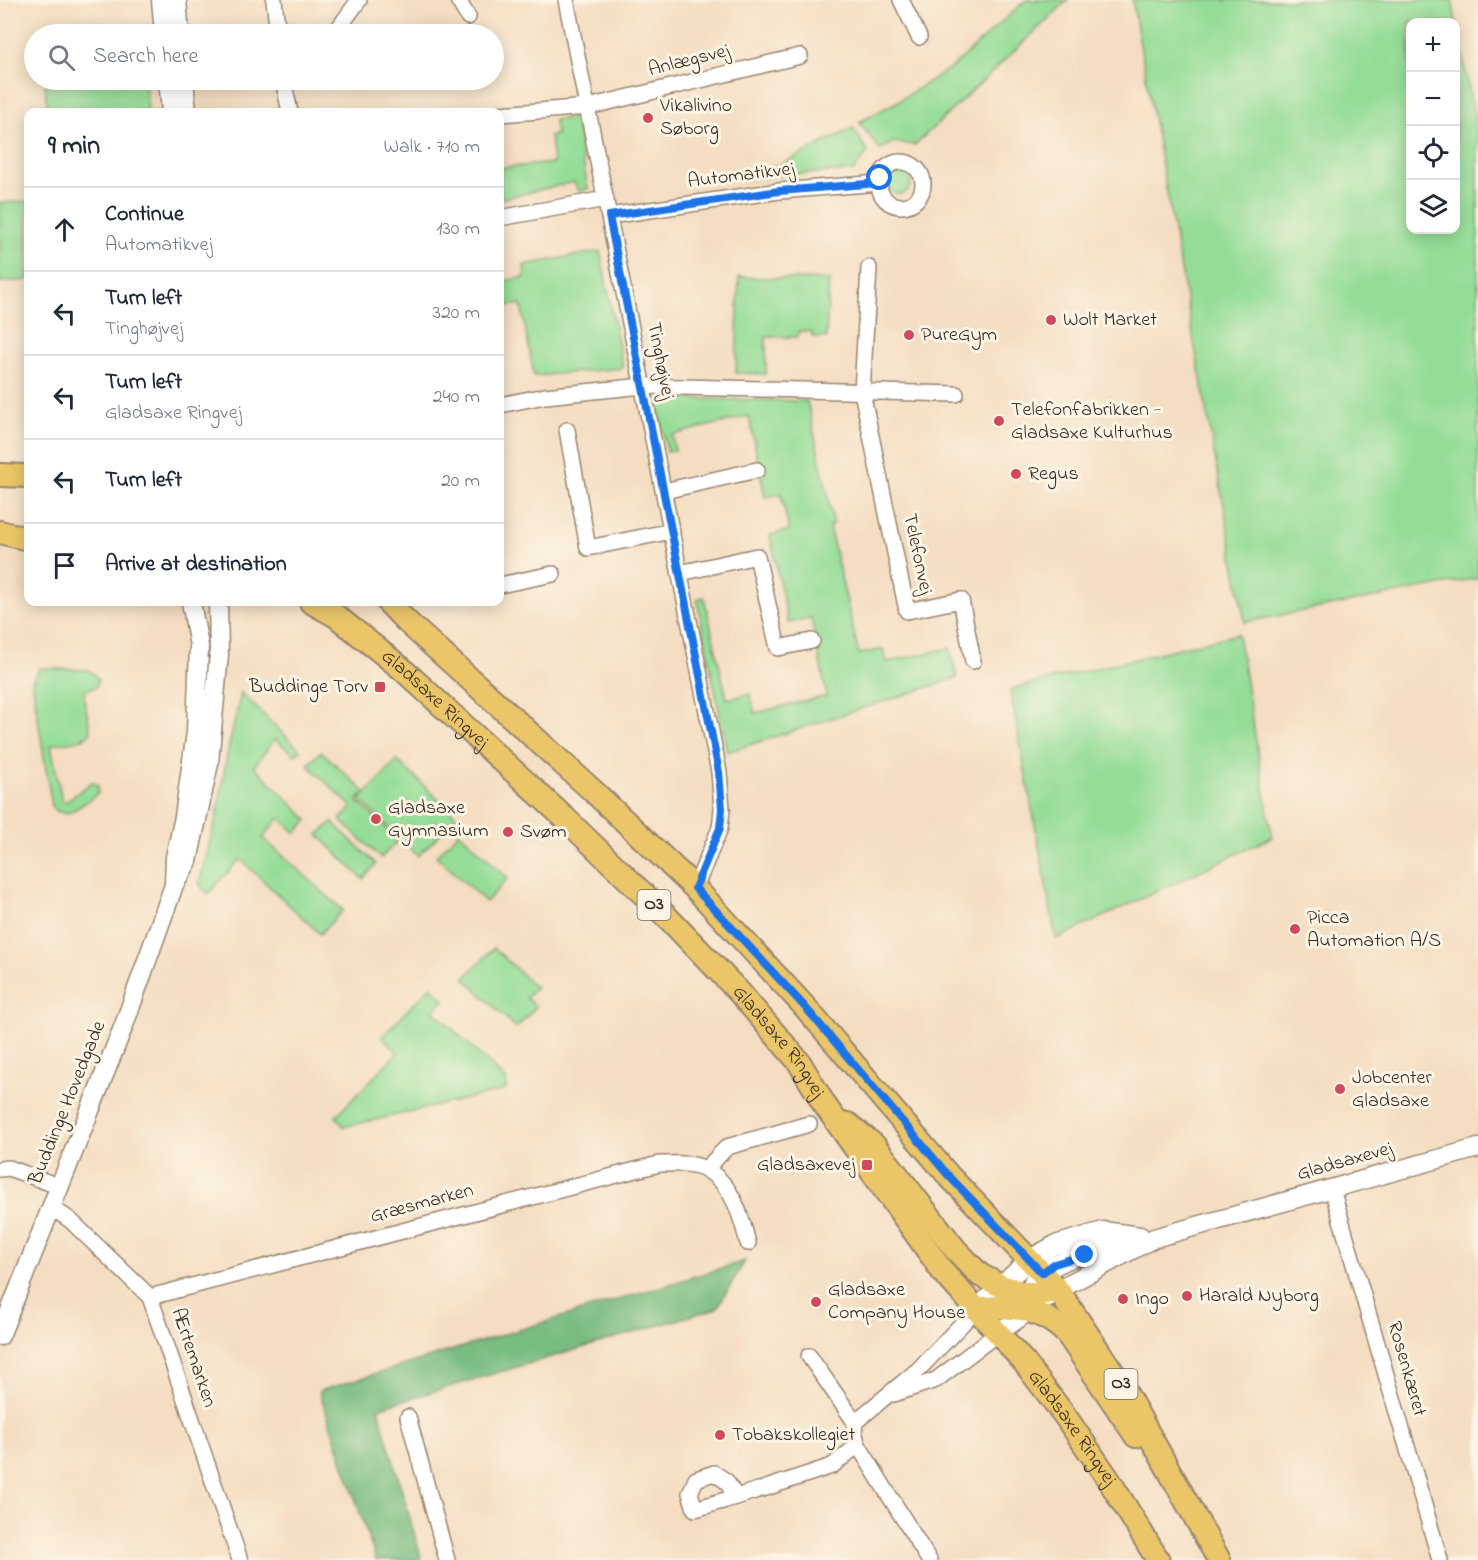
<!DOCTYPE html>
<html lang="en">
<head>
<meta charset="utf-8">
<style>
  body { margin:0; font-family:"Indie Flower",sans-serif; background:#f6f6f7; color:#1f2937 }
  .controls { position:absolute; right:18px; top:18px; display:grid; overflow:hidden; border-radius:12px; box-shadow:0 3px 15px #0003 }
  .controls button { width:54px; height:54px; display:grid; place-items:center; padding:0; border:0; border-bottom:2px solid #e0e1e3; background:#fff; color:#1f2937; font:30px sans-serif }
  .stop { position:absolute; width:18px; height:18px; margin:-14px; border:4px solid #1a73e8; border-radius:50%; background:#fff }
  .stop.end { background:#1a73e8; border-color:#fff; box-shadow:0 2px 6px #0008 }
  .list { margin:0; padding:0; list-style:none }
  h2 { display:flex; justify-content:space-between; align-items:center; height:78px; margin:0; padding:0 24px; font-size:26px }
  h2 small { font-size:20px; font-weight:400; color:#747a83 }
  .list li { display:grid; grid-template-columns:39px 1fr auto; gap:18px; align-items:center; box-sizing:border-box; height:84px; padding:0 24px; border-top:2px solid #e0e1e3 }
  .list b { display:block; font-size:22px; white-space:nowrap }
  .list p { margin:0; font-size:20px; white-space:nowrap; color:#747a83 }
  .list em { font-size:20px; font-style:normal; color:#747a83 }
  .icon { flex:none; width:33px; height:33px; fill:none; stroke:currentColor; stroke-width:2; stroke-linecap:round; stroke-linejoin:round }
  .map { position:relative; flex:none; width:1478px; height:1560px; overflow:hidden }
  .search { position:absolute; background:#fff; box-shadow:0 3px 15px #0003; left:24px; top:24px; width:480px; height:66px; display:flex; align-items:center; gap:15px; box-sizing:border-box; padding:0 21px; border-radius:33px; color:#747a83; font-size:22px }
  .panel { position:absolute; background:#fff; box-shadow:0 3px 15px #0003; left:24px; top:108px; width:480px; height:498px; border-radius:12px }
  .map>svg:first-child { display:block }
</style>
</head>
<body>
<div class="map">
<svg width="1478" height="1560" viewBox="0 0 1478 1560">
  <rect width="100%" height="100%" fill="#fcf5e5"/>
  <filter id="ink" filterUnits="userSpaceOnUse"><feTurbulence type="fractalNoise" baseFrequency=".0167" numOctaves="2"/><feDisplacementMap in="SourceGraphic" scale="12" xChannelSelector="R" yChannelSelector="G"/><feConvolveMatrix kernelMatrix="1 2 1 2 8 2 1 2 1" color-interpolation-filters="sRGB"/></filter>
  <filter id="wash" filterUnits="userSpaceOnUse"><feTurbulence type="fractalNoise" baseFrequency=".008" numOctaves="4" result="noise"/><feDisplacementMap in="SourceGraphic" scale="24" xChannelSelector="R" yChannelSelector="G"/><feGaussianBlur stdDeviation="1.35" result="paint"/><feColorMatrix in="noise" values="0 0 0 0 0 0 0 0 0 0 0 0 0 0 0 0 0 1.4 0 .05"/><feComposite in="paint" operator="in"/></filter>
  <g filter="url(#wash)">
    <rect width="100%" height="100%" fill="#f4ddc1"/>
    <!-- green -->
    <g fill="#95dd97" stroke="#68845a" stroke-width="1.5" fill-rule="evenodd">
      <polygon points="1026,0 1068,0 915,145 893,142 880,150 859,122 895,103 952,67"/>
      <path d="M1132,0H1452L1478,136V578L1245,622ZM1410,22H1456V230H1410Z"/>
      <polygon points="115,80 145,80 148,112 48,112 45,86"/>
      <polygon points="575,117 588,189 579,191 574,182 500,199 500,168 553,163 550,136 556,135 554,120"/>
      <polygon points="853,128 868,152 853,171 792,174 738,180 740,178 784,163"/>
      <circle cx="899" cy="182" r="12"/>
      <polygon points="28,201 28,280 0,282 0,203"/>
      <polygon points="600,251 623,368 534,376 521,304 500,307 500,282 525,277 524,265"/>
      <polygon points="739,277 829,280 826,338 812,337 812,332 799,331 798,337 766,337 766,374 736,373"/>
      <polygon points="662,398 807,401 834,524 829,526 859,654 883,649 887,662 950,648 957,678 727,752 697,599 704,597 727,699 750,694 755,713 827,696 811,618 788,623 770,535 789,530 781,494 765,497 749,416 672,435 675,450 667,452 658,404"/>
      <polygon points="1238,634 1272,837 1056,939 1010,689"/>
      <path d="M40,668L89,670L98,679L96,687L85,690L84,699L91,732L86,737L83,736L84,739L51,745L62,801L65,802L92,782L98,786V793C86,801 66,823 52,807L32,681Z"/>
      <polygon points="241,693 300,750 295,755 275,739 254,766 308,820 296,833 279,818 263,838 343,910 320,934 240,859 208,894 199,884 218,810 227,755"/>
      <polygon points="321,751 365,792 357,801 398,840 381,858 340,820 352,807 308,765"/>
      <polygon points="397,760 457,817 418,856 360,800"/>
      <polygon points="332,822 376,864 363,879 318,835"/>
      <polygon points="459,832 508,878 486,902 436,856"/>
      <polygon points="494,948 536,988 526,998 536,1007 516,1028 464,978"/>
      <polygon points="431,986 444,1000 434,1011 506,1080 506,1090 344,1127 336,1116 398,1052 382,1037"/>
    </g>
    <!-- forest -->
    <polygon fill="#78bc80" stroke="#5a734f" stroke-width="1.5" points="745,1261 717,1308 378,1408 422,1560 376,1560 319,1391"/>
  </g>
  <g filter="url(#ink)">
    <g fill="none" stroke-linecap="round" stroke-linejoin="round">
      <!-- minor casing -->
      <g stroke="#988470" stroke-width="18">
        <g id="minor">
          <polyline points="274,0 278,34"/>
          <polyline points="458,0 468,17"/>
          <polyline points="566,0 719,772 722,809 720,828 695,888"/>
          <polyline points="901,0 919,37"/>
          <polyline points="335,33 359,0"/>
          <polyline points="283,80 290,112"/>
          <polyline points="500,114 588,107 800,56"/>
          <circle cx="901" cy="184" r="22"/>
          <polyline points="609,216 779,191 880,183"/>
          <polyline points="505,217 606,199"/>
          <polyline points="869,268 862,392 907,611 961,600 973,661"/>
          <polyline points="500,405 545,396 643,386 956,394"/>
          <polyline points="567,430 588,548 672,531"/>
          <polyline points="664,491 757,470"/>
          <polyline points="680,573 757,556 778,648 812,641"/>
          <polyline points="500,585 553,574"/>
          <polyline points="0,1169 9,1168 58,1186"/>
          <polyline points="706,1169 727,1147 809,1124"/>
          <polyline points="1332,1189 1440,1560"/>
          <polyline points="51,1207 70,1220 150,1297 240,1560"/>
          <path d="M150,1297L659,1164C674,1164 694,1162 707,1170C733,1185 741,1216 748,1243"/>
          <polyline points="809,1356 855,1422"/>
          <polyline points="894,1394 936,1380 998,1333"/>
          <polyline points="408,1417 447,1560"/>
          <polyline points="763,1489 832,1466 858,1445"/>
          <polyline points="736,1497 695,1509 690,1493 696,1479 714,1473 726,1481 736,1497 758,1490"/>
          <polyline points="929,1560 858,1445 854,1432 855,1422 918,1370 976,1309"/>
        </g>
      </g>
      <!-- tertiary casing -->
      <g stroke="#988470" stroke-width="21">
        <g id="tertiary">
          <polyline points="161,0 164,34"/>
          <polyline points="177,0 180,34"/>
          <polyline points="168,80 171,112"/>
          <polyline points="184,80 187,112"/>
          <polyline points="174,883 175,857 184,817 196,732 199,646 191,602"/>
          <path d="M1033,1281C1059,1256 1100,1249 1134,1242"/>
          <polyline points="976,1309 1030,1259 1055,1245 1103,1231 1140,1236"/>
          <polyline points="998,1333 1058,1290 1154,1238 1478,1148"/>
          <polyline points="0,1336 124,1025 174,885 188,861 209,763 219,654 218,602"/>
        </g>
      </g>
      <!-- primary casing -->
      <g stroke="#988470" stroke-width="26">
        <g id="primary">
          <polyline points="0,475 28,476"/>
          <polyline points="0,532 28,539"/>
          <path id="s1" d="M311,602L336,616L401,668L568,821L667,917L739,992L799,1062L824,1104L943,1272L1024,1362L1065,1416L1109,1480L1158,1560"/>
          <polyline points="388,602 406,621 592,790 695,888 805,1007 948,1175 1058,1290 1122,1386 1219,1560"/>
          <polyline points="848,1124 874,1145 955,1249 980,1275 1001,1286 1024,1293 1045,1293 1058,1290"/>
          <path d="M976,1309C1011,1304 1043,1308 1068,1335L1136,1436"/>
        </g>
      </g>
      <!-- minor -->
      <use href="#minor" stroke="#fff" stroke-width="15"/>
      <!-- tertiary -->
      <use href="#tertiary" stroke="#fff" stroke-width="18"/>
      <!-- primary -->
      <use href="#primary" stroke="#eac669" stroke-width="22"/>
    </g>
  </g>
  <g fill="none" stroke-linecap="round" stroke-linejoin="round" filter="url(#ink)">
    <!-- route -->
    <polyline stroke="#1a73e8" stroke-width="8" points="880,178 879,183 779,191 609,216 719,772 722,809 720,828 695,888 805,1007 948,1175 1042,1273 1054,1264 1085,1255"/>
  </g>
  <!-- markers -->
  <g fill="#d1495b" stroke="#fcf5e5" stroke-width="2">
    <circle cx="648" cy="118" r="6"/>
    <circle cx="1051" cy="320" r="6"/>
    <circle cx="909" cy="335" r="6"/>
    <circle cx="999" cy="421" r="6"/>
    <circle cx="1016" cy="474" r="6"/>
    <rect x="374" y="681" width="12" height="12" rx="3"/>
    <circle cx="376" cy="819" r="6"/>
    <circle cx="508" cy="832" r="6"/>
    <circle cx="1295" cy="929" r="6"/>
    <circle cx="1340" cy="1089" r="6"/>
    <rect x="861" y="1159" width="12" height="12" rx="3"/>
    <circle cx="1187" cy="1296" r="6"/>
    <circle cx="1123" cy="1299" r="6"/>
    <circle cx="816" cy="1302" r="6"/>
    <circle cx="720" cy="1435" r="6"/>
  </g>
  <g text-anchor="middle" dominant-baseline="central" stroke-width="6" stroke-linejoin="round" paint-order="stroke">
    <!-- shield labels -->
    <g fill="#fcf5e5" stroke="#75675a" stroke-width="1.5">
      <rect x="637.5" y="890" width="33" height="30" rx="4.5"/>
      <rect x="1104.5" y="1369" width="33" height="30" rx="4.5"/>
    </g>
    <g font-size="18" font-weight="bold" fill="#3b2a1e">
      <text x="654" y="905">O3</text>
      <text x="1121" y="1384">O3</text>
    </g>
    <!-- street labels -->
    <g font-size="20" fill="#3b2a1e" stroke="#fcf5e5">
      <text transform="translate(689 61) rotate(-14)">Anlægsvej</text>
      <text transform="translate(741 176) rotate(-7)">Automatikvej</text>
      <text transform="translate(660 361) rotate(79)">Tinghøjvej</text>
      <text transform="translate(917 554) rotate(78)">Telefonvej</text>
      <text stroke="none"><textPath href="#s1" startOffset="158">Gladsaxe Ringvej</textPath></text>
      <text stroke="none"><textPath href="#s1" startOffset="644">Gladsaxe Ringvej</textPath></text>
      <text transform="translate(68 1103) rotate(-68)">Buddinge Hovedgade</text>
      <text transform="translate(1345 1162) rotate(-16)">Gladsaxevej</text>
      <text transform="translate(422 1204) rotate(-15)">Græsmarken</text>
      <text transform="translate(193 1358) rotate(71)">Ærtemarken</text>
      <text transform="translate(1406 1369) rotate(74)">Rosenkæret</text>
      <text stroke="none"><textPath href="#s1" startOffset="1130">Gladsaxe Ringvej</textPath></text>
    </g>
    <!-- poi labels -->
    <g font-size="20" fill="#3b2a1e" stroke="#fcf5e5" text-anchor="start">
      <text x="660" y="106">Vikalivino<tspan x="660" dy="23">Søborg</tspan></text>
      <text x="1063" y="320">Wolt Market</text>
      <text x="921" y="335">PureGym</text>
      <text x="1011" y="410">Telefonfabrikken -<tspan x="1011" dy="23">Gladsaxe Kulturhus</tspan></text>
      <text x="1028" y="474">Regus</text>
      <text x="368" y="687" text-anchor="end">Buddinge Torv</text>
      <text x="388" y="808">Gladsaxe<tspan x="388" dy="23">Gymnasium</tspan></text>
      <text x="520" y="832">Svøm</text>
      <text x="1307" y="918">Picca<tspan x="1307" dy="23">Automation A/S</tspan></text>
      <text x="1352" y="1078">Jobcenter<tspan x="1352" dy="23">Gladsaxe</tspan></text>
      <text x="855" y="1165" text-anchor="end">Gladsaxevej</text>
      <text x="828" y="1290">Gladsaxe<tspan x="828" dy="23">Company House</tspan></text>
      <text x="1199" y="1296">Harald Nyborg</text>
      <text x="1135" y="1299">Ingo</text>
      <text x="732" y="1435">Tobakskollegiet</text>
    </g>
  </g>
</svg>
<div class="controls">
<button>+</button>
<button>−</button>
<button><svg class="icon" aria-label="locate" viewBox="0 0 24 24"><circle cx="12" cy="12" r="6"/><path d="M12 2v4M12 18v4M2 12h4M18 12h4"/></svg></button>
<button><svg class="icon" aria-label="layers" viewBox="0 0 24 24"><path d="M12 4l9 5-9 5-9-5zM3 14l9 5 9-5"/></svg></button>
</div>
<div class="stop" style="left:880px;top:178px"></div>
<div class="stop end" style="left:1085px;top:1255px"></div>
<div class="search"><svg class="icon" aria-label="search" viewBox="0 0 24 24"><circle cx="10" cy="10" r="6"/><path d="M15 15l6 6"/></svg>Search here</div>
<section class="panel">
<h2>9 min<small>Walk · 710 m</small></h2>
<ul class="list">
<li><svg class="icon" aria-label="ahead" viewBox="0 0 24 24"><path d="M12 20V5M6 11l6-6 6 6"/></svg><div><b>Continue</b><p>Automatikvej</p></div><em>130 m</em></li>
<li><svg class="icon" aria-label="left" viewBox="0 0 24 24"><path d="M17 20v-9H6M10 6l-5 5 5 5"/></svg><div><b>Turn left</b><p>Tinghøjvej</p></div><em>320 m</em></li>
<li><svg class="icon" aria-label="left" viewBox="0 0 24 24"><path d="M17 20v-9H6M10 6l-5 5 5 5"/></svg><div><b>Turn left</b><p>Gladsaxe Ringvej</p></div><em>240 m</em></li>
<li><svg class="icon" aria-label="left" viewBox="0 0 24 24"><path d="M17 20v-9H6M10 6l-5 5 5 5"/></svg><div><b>Turn left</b></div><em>20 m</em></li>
<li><svg class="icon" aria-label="arrive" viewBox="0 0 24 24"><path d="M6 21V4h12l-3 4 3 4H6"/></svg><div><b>Arrive at destination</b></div></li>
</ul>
</section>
</div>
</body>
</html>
